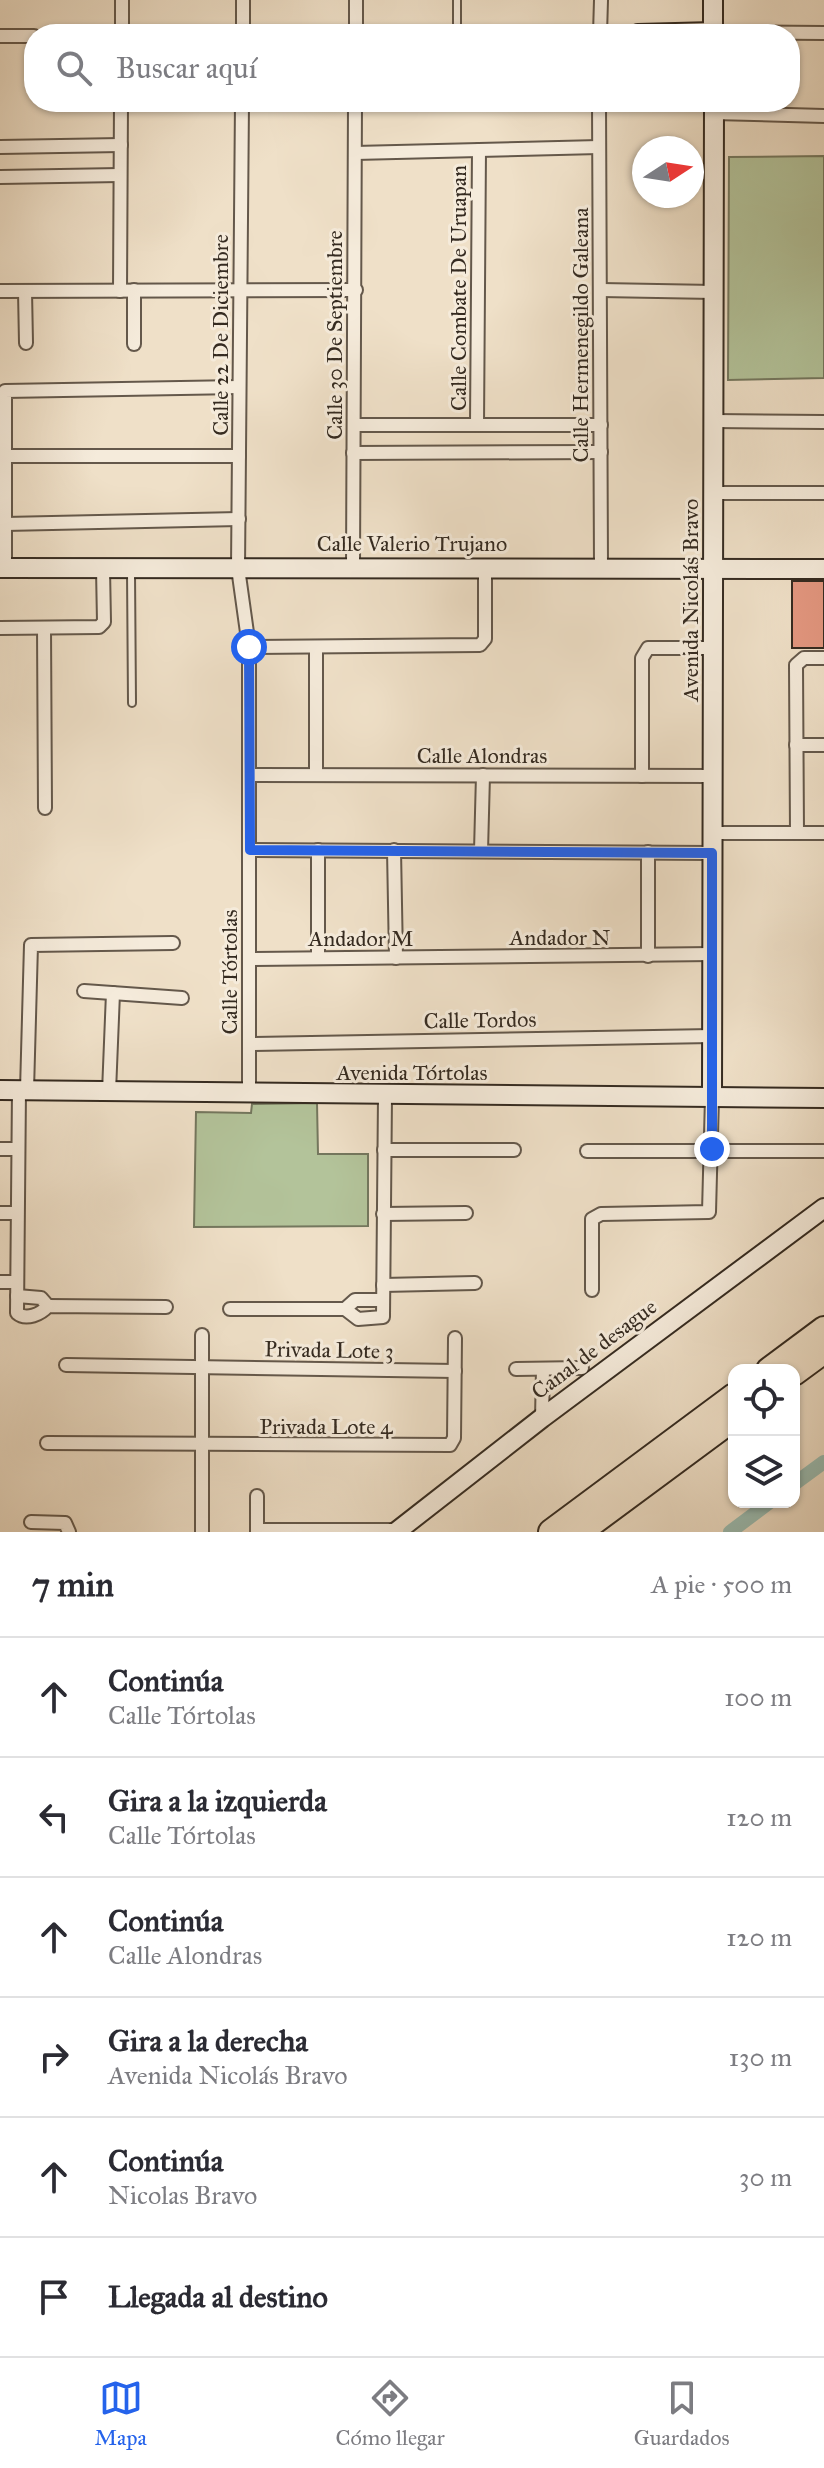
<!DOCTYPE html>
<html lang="es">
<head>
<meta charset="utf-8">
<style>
  body { margin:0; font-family:"IM FELL Great Primer",serif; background:#f2f2f3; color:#2b2b33 }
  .controls { position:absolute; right:24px; bottom:24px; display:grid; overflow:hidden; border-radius:16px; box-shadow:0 2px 6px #0004 }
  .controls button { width:72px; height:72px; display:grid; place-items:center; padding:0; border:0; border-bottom:2px solid #e1e1e2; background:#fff; color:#2b2b33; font:40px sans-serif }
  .compass { position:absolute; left:632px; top:136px; width:72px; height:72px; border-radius:50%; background:#fff; box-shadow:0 2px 6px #0004; rotate:78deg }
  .stop { position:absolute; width:24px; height:24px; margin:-18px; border:6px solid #2563eb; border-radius:50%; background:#fff }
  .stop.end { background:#2563eb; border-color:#fff; box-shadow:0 2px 8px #0008 }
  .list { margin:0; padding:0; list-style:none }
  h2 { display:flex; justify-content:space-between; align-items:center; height:104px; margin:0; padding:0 32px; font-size:34px }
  h2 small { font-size:26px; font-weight:400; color:#7c7c81 }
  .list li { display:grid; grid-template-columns:52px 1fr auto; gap:24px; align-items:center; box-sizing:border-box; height:120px; padding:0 32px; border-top:2px solid #e1e1e2 }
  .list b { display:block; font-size:30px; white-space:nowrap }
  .list p { margin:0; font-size:26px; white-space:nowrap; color:#7c7c81 }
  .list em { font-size:26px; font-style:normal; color:#7c7c81 }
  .icon { flex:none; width:44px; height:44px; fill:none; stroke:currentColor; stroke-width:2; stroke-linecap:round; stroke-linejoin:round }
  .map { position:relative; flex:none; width:824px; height:1532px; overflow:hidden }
  .search { position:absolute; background:#fff; box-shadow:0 2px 6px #0004; left:24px; right:24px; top:24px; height:88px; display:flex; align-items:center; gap:20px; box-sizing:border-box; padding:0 28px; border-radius:32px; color:#7c7c81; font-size:30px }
  .sheet { height:824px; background:#fff }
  nav { display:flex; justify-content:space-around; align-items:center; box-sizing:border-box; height:112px; border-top:2px solid #e1e1e2; background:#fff; font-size:22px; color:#7c7c81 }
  nav a { display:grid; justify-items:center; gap:4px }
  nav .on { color:#2563eb }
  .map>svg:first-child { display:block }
</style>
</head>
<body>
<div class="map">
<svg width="824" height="1532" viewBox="0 0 824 1532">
  <rect width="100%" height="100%" fill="#efe0c8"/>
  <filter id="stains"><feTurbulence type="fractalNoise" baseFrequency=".0025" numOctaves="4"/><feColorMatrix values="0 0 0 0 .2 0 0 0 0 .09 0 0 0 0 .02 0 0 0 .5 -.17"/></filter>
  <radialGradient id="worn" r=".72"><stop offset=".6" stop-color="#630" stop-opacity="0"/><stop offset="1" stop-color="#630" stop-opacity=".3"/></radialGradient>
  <!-- green -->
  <g fill="#b3c39a" stroke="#74775e" stroke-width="2">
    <polygon points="824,156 824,378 728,380 729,157"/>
    <polygon points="317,1103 318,1154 368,1154 368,1226 194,1227 196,1112 251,1113 252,1104"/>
  </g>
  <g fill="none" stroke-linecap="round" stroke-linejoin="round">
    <!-- canal -->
    <g stroke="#9abdb3" stroke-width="14">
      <polyline points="794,1484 824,1462"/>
      <polyline points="730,1532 770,1502"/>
    </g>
  </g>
  <!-- building -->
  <rect fill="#e39780" stroke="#352b21" stroke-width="2" x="792" y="581" width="32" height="67"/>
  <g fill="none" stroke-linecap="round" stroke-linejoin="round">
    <!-- lane casing -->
    <g stroke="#64584b" stroke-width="10">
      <g id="lane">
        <polyline points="457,0 457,34"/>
        <polyline points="131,572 132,703"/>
      </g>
    </g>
    <!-- street casing -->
    <g stroke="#64584b" stroke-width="16">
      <g id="street">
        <polyline points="356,0 356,34"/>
        <polyline points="713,32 824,33"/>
        <polyline points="122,34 122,0"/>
        <polyline points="243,34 243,0"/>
        <polyline points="600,34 601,0"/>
        <polyline points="0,36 34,36"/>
        <polyline points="242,102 238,568 249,647 249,1094"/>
        <polyline points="599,102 601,567"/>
        <polyline points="714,113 824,116"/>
        <polyline points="0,147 121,145"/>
        <polyline points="355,153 599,147"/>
        <polyline points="0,177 120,175"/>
        <polyline points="601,290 714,292"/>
        <polyline points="0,291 356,290"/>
        <polyline points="25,291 26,343"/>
        <polyline points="120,291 121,102"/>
        <polyline points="134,344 134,290"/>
        <polyline points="715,421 824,422"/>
        <polyline points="354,425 601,425"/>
        <polyline points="477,425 479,150"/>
        <polyline points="353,453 601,452"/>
        <polyline points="5,456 239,456"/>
        <polyline points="715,493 824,493"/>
        <polyline points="5,524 239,519"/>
        <polyline points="353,567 355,102"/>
        <polyline points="5,568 5,391 239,387"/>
        <polyline points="0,628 99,627 104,622 103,569"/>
        <polyline points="44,628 45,808"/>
        <polyline points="249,647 480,645 485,639 485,567"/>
        <polyline points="316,647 316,775"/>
        <polyline points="796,745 824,745"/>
        <polyline points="250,775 714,776"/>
        <polyline points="642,776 642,658 648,648 714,648"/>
        <polyline points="714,833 824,833"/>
        <polyline points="797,833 796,665 804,658 824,658"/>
        <polyline points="250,850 712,853"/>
        <polyline points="318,850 318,958"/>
        <polyline points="394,850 396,958"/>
        <polyline points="481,851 483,775"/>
        <polyline points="648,956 648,852"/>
        <polyline points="249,959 713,954"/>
        <polyline points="84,991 182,998"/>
        <polyline points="249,1044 712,1036"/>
        <path d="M19,1090L17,1313C26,1321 41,1314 48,1306L166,1307"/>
        <polyline points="27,1090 31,945 173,943"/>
        <polyline points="109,1092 113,993"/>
        <polyline points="0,1149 18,1149"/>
        <polyline points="384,1150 514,1150"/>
        <polyline points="587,1151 824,1151"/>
        <polyline points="0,1213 17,1213"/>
        <polyline points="383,1214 466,1213"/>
        <polyline points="0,1282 17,1282"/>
        <polyline points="383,1285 475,1283"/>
        <polyline points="592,1290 592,1219 601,1214 709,1212 712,1097"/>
        <polyline points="17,1296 41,1298 48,1306"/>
        <polyline points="230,1309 345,1309 358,1319 383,1317 385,1096"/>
        <polyline points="345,1309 355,1300 383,1300"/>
        <polyline points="66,1365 455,1371"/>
        <polyline points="516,1369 582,1368"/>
        <polyline points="542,1418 543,1369"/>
        <polyline points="47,1443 450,1445 454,1438 455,1338"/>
        <polyline points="257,1496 257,1532"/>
        <polyline points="31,1522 65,1523 69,1532"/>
        <polyline points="257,1530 399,1530"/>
        <polyline points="202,1532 202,1335"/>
      </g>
    </g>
    <!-- secondary casing -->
    <g stroke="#352b21" stroke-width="22">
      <g id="secondary">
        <polyline points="638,34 713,32"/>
        <polyline points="713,34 713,0"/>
        <polyline points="0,568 824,569"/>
        <polyline points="0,1090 824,1098"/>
        <polyline points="712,1097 714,102"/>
        <polyline points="396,1532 542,1418 824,1208"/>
      </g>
    </g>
    <!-- highway casing -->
    <g stroke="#352b21" stroke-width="28">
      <g id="highway">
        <polyline points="769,1370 824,1329"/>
        <polyline points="794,1373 824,1351"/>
        <polyline points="551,1532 734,1396"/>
        <polyline points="580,1532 734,1418"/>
      </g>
    </g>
    <!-- lane -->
    <use href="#lane" stroke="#f5ebdb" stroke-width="6"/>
    <!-- street -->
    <use href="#street" stroke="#f5ebdb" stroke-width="12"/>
    <!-- secondary -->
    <use href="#secondary" stroke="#f5ebdb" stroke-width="18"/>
    <!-- highway -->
    <use href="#highway" stroke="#efe0c8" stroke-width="24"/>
  </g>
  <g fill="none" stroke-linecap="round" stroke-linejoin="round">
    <!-- route -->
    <polyline stroke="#2563eb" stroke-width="10" points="249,647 250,850 712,853 712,1149"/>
  </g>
  <g text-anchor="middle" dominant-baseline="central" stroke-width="6" stroke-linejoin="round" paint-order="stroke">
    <!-- street labels -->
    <g font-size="22" fill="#352b21" stroke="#f5ebdb">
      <text transform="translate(458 288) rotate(-90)">Calle Combate De Uruapan</text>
      <text transform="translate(220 335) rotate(-90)">Calle 22 De Diciembre</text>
      <text transform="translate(334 335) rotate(-90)">Calle 30 De Septiembre</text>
      <text transform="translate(580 335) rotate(-90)">Calle Hermenegildo Galeana</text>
      <text x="412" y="543">Calle Valerio Trujano</text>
      <text transform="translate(690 600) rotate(-90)">Avenida Nicolás Bravo</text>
      <text x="482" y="755">Calle Alondras</text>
      <text x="560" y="937">Andador N</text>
      <text x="361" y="938">Andador M</text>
      <text transform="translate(229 972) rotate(-90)">Calle Tórtolas</text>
      <text transform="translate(480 1020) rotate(-1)">Calle Tordos</text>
      <text x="412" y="1072">Avenida Tórtolas</text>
      <text transform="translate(594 1349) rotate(-37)">Canal de desague</text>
      <text transform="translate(329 1350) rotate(1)">Privada Lote 3</text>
      <text x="326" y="1426">Privada Lote 4</text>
    </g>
  </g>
  <rect width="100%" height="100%" filter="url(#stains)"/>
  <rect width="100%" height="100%" fill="url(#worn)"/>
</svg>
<div class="controls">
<button><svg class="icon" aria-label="locate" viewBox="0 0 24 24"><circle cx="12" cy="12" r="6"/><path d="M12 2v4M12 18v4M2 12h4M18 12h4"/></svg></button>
<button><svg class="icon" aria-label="layers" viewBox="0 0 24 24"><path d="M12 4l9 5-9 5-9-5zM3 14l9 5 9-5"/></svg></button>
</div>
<svg class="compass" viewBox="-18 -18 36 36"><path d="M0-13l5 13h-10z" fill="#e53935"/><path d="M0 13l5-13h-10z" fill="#7c7c81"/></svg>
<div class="stop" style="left:249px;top:647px"></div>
<div class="stop end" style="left:712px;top:1149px"></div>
<div class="search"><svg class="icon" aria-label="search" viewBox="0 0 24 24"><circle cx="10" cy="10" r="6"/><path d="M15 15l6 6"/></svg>Buscar aquí</div>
</div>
<section class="sheet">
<h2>7 min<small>A pie · 500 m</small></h2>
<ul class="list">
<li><svg class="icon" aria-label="ahead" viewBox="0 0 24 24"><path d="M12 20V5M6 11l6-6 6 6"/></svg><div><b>Continúa</b><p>Calle Tórtolas</p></div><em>100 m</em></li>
<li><svg class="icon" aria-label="left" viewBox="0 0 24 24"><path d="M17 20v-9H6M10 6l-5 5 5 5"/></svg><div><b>Gira a la izquierda</b><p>Calle Tórtolas</p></div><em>120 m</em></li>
<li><svg class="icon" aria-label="ahead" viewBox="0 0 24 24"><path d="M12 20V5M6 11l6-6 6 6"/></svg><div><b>Continúa</b><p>Calle Alondras</p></div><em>120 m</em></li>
<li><svg class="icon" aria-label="right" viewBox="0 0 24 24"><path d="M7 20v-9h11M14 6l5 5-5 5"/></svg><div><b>Gira a la derecha</b><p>Avenida Nicolás Bravo</p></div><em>130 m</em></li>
<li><svg class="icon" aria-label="ahead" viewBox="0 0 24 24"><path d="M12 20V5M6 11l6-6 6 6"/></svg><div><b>Continúa</b><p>Nicolas Bravo</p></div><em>30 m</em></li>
<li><svg class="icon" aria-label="arrive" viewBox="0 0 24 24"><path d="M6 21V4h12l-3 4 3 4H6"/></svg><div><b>Llegada al destino</b></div></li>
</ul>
</section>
<nav>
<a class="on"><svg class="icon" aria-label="map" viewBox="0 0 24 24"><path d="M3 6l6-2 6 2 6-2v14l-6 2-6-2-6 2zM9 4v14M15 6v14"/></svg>Mapa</a>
<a><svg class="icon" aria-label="directions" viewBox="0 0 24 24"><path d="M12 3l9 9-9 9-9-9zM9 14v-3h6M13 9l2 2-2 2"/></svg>Cómo llegar</a>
<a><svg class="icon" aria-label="saved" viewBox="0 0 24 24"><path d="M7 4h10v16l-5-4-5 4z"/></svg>Guardados</a>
</nav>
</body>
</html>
